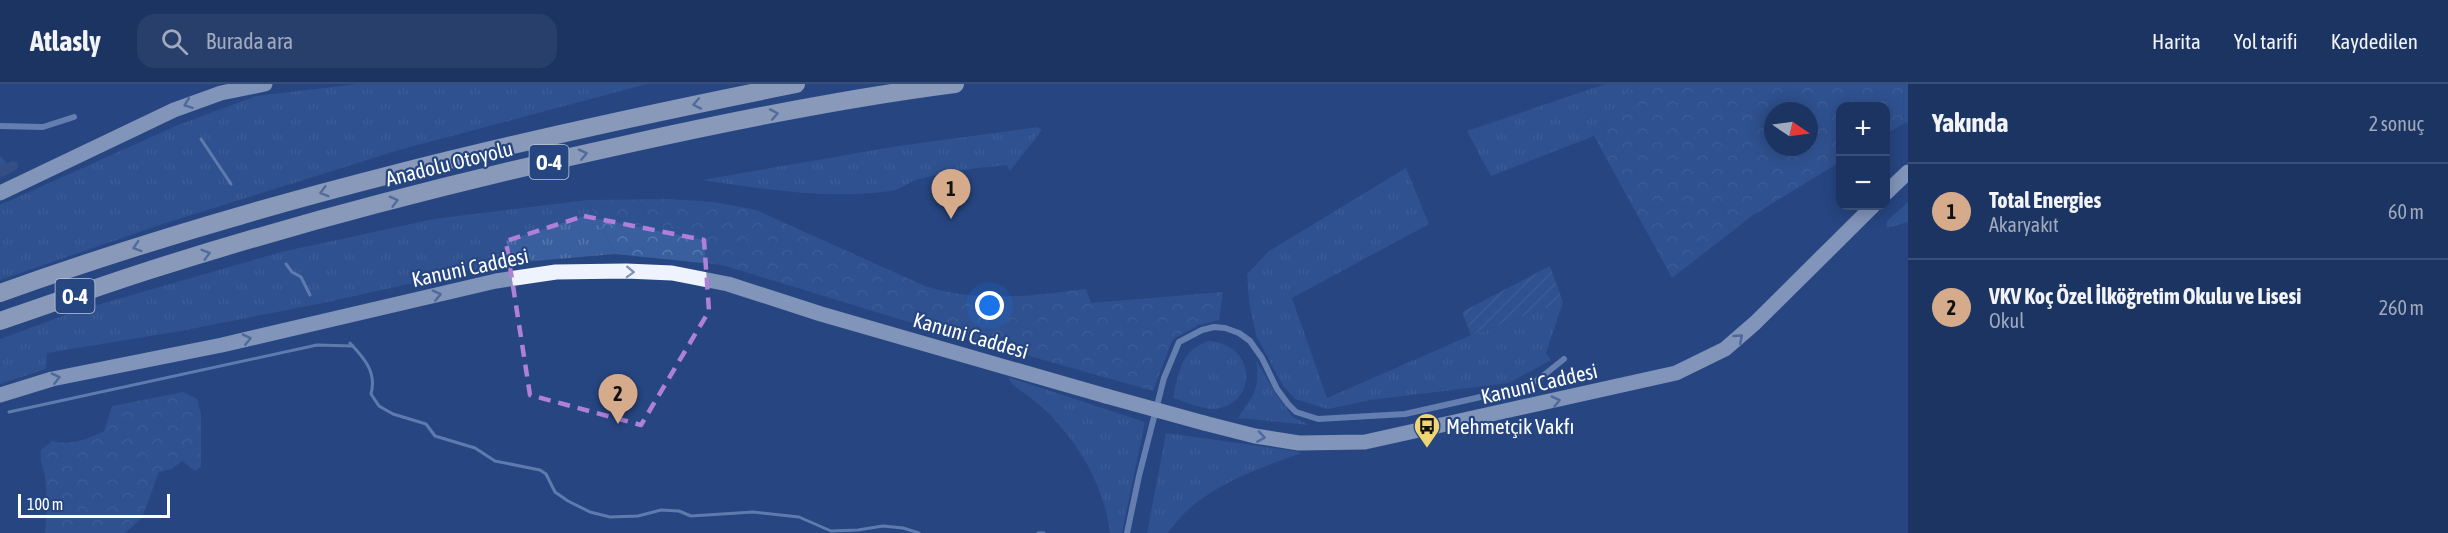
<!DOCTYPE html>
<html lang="tr">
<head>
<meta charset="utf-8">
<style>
  body { margin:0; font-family:"Asap Condensed",sans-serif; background:#293f6b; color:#f1f3f6 }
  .controls { position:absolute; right:18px; top:18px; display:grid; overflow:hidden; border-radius:12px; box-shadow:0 3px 15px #0003 }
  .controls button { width:54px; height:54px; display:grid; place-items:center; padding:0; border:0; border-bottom:2px solid #3a4f77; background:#1c3462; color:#f1f3f6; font:30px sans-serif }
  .compass { position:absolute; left:1764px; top:18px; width:54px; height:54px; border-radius:50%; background:#1c3462; box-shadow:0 3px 15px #0003; rotate:103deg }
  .scale { position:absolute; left:18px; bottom:15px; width:152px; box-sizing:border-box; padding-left:6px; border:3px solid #fff; border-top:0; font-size:16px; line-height:21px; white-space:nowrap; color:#fff; -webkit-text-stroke:4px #264682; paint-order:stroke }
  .you { position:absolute; left:990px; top:222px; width:21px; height:21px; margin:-15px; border:4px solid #fff; border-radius:50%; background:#1a73e8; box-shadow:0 0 0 9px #1a73e833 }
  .badge { display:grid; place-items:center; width:39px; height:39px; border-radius:50%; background:#d6ab8b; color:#111; font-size:20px; font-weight:700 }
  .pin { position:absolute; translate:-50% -50px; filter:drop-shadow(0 2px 3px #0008) }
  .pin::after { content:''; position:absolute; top:32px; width:21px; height:18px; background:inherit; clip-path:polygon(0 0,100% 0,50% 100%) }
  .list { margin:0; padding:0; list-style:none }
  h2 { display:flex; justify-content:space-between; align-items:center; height:78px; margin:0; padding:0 24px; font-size:26px }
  h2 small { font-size:20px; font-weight:400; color:#a0aabe }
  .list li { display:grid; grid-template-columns:39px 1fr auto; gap:18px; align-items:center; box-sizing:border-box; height:96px; padding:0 24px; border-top:2px solid #3a4f77 }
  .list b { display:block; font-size:22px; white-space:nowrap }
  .list p { margin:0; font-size:20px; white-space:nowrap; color:#a0aabe }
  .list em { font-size:20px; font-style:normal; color:#a0aabe }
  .icon { flex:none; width:33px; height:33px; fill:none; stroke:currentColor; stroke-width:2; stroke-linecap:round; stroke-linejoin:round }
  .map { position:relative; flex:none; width:1908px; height:449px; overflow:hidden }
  header { display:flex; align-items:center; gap:36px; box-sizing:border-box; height:84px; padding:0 30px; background:#1c3462; border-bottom:2px solid #3a4f77 }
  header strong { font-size:28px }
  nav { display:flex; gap:33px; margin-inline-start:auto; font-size:21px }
  .search { width:420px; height:54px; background:#293f6b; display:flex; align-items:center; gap:15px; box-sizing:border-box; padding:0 21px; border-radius:18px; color:#a0aabe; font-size:22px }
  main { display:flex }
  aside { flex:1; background:#1c3462 }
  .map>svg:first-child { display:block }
</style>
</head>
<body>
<header>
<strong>Atlasly</strong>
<div class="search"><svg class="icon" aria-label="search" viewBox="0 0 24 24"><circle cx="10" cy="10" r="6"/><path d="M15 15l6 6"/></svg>Burada ara</div>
<nav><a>Harita</a><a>Yol tarifi</a><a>Kaydedilen</a></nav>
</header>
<main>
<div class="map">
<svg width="1908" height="449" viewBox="0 0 1908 449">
  <defs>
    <pattern id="grass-tufts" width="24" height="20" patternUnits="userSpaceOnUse" patternTransform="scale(1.5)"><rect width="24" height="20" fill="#3a5f9f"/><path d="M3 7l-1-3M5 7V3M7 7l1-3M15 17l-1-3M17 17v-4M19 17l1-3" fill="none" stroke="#5877ad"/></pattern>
    <pattern id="forest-crowns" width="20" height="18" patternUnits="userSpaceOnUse" patternTransform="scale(1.5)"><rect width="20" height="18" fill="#3a5f9f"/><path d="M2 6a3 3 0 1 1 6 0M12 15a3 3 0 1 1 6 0" fill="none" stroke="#5877ad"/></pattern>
    <pattern id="garden-furrows" width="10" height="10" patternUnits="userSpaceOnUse" patternTransform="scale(1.5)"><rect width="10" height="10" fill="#3a5f9f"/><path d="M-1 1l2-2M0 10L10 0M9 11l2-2" fill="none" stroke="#5877ad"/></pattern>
  </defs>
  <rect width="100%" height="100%" fill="#264682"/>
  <!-- grass -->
  <g fill="url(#grass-tufts)">
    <polygon points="357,0 647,0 399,66 166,139 0,196 0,121 178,41 256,12"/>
    <polygon points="1605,0 1635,0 1594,52 1491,92 1467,47"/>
    <polygon points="1904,0 1908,0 1908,38 1903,40"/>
    <path d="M1038,43L1042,46L1010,87L1007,81C977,84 946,87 916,96C907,99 900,106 891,107C829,116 764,105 702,96L898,62Z"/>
    <polygon points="0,72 15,87 0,94"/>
    <polygon points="1406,84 1429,140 1292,214 1327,314 1471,251 1563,218 1546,269 1551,276 1509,299 1371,316 1328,325 1295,315 1283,302 1256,251 1249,218 1247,190 1269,167"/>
    <polygon points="587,116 615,170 499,180 328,218 181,247 47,269 46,285 0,300 0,255 76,227 281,168 434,135"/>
    <polygon points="1908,118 1908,138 1887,144 1886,138"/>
    <path d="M1209,257C1259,261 1257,322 1214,325C1201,325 1186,318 1173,314C1179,288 1181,265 1209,257Z"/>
    <path d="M1256,276L1276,310L1293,333L1309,341L1238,334C1254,311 1260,305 1256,276Z"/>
    <path d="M1008,293L1145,338L1122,449H1110C1105,405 1081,363 1051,332C1040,320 1025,310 1012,300Z"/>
    <path d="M1166,349L1295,367L1301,369C1253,387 1197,405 1168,449H1147Z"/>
  </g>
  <!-- forest -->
  <g fill="url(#forest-crowns)" fill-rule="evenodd">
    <path d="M1635,0H1904L1903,40L1886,50V22H1840V78L1752,132L1672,194L1594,52ZM1773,27H1809V63H1773Z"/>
    <path d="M669,115L714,118L756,126L925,202C979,219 1032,212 1086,205L1091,219L1223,208L1219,236L1199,241L1173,255L1153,307L899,235L722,181L615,170L587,116Z"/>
    <path d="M183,308L197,315L201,330V383L195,387L182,377L172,385L159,388L142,434L125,449H45C47,431 47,412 45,394C44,383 39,379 41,366L52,357C70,362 88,355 104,347L112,322Z"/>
  </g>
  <!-- garden -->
  <polygon fill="url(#garden-furrows)" points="1550,182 1563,218 1471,251 1462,228"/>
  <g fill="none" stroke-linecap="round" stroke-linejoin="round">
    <!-- stream -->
    <g stroke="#a2bde7" stroke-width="3">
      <polyline points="201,55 231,100"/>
      <polyline points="286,180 292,188 301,193 310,211"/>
      <path d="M350,259C364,274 377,288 371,310L379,322L393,330L426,340L435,352L475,364L495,377L540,386L546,390L555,408L568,417L590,428L610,433L638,432L661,426L679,427L691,432L753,428L799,433L831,447L858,446L883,442L903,444L919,449"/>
      <polyline points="9,328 317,261 353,262"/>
      <polyline points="1038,449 1044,449"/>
    </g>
    <!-- canal -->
    <polyline stroke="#435b86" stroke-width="10" points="0,88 13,82"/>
    <!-- street -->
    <g stroke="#aec3e7" stroke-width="6">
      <polyline points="0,42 43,43 74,33"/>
      <polyline points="1127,449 1139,392 1164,294 1179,258 1202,246 1214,243 1225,244 1239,249 1250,257 1262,274 1277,305 1288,320 1296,328 1318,335 1405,330 1525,303 1539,295 1564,275"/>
    </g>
    <!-- primary -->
    <g stroke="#eff3fd" stroke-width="15">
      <polyline points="0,109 174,26 221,9 265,0"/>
      <polyline points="1886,109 1908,88"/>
      <polyline points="0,311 52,295 222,261 496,197 556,188 626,187 672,189 728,200 821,230 1106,312"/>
      <polyline points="1204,339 1255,352 1299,359 1365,358 1676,289 1725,265 1755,239 1873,122"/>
    </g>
    <!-- highway -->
    <g stroke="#fff" stroke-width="18">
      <path d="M0,209C259,116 526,54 796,0"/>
      <path d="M0,237C50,220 100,202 150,186C307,136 467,95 628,60C736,36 845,14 955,0"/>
    </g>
    <!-- primary-bridge -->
    <polyline stroke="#eff3fd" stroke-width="15" points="1106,312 1204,339"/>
  </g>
  <!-- one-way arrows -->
  <defs><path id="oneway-chevron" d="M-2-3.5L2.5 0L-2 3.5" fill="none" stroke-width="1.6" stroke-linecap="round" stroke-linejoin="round" transform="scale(1.5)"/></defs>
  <g stroke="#8094b9">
    <use href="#oneway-chevron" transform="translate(188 20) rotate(159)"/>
    <use href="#oneway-chevron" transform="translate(630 188) rotate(2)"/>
    <use href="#oneway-chevron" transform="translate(437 211) rotate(-13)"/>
    <use href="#oneway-chevron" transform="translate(1739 254) rotate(-41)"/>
    <use href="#oneway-chevron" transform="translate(247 255) rotate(-13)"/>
    <use href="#oneway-chevron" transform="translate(56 294) rotate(-14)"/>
    <use href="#oneway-chevron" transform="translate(1556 317) rotate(-13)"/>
    <use href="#oneway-chevron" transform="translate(1261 353) rotate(9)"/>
  </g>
  <g stroke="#8899ba">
    <use href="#oneway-chevron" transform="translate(697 20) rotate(169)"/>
    <use href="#oneway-chevron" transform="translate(774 30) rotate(-11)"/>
    <use href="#oneway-chevron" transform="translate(583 70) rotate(-13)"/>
    <use href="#oneway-chevron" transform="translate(324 108) rotate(164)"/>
    <use href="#oneway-chevron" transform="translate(394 117) rotate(-15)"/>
    <use href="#oneway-chevron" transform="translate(137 163) rotate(162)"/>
    <use href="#oneway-chevron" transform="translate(206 170) rotate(-16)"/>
  </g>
  <!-- marked area -->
  <path d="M0 0H1908V449H0ZM584,132L704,156L709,227L641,341L530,311L506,157Z" fill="#264682" fill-opacity=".55" fill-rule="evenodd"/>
  <path fill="none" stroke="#b080d9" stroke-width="4.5" stroke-dasharray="12 8" stroke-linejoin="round" d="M584,132L704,156L709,227L641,341L530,311L506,157Z"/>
  <!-- icons -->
  <defs>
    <g id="bus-pin" transform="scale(1.35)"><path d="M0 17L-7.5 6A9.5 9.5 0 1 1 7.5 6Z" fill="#f0d672" stroke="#264682"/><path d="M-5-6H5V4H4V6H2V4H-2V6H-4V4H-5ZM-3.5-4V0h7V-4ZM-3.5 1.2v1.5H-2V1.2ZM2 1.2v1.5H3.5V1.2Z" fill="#111"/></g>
  </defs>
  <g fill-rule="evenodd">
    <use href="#bus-pin" x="1427" y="342"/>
  </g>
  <g text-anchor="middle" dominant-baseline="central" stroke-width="4.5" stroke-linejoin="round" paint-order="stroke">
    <!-- shield labels -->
    <g fill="#264682" stroke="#bec8da" stroke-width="1.5">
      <rect x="529.5" y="61" width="39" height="34" rx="4.5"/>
      <rect x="55.5" y="195" width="39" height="34" rx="4.5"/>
    </g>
    <g font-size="20" font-weight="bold" fill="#fff">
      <text x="549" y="78">O-4</text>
      <text x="75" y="212">O-4</text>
    </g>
    <!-- street labels -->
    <g font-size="21" fill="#fff" stroke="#264682">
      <text transform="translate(449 79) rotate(-14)">Anadolu Otoyolu</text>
      <text transform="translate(470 183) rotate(-12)">Kanuni Caddesi</text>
      <text transform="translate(971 251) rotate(16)">Kanuni Caddesi</text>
      <text transform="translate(1539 299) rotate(-13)">Kanuni Caddesi</text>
    </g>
    <!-- poi labels -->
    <g font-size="21" fill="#fff" stroke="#264682" text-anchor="start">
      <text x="1446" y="342">Mehmetçik Vakfı</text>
    </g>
  </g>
</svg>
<div class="controls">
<button>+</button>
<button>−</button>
</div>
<svg class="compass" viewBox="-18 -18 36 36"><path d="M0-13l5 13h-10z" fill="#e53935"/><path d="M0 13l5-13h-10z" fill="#a0aabe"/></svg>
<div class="scale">100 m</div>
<div class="you"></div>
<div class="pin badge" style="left:951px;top:135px">1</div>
<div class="pin badge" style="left:618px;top:340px">2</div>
</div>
<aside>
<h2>Yakında<small>2 sonuç</small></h2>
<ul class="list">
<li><span class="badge">1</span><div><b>Total Energies</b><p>Akaryakıt</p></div><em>60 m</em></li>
<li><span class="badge">2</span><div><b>VKV Koç Özel İlköğretim Okulu ve Lisesi</b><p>Okul</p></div><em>260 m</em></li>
</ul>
</aside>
</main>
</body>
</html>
